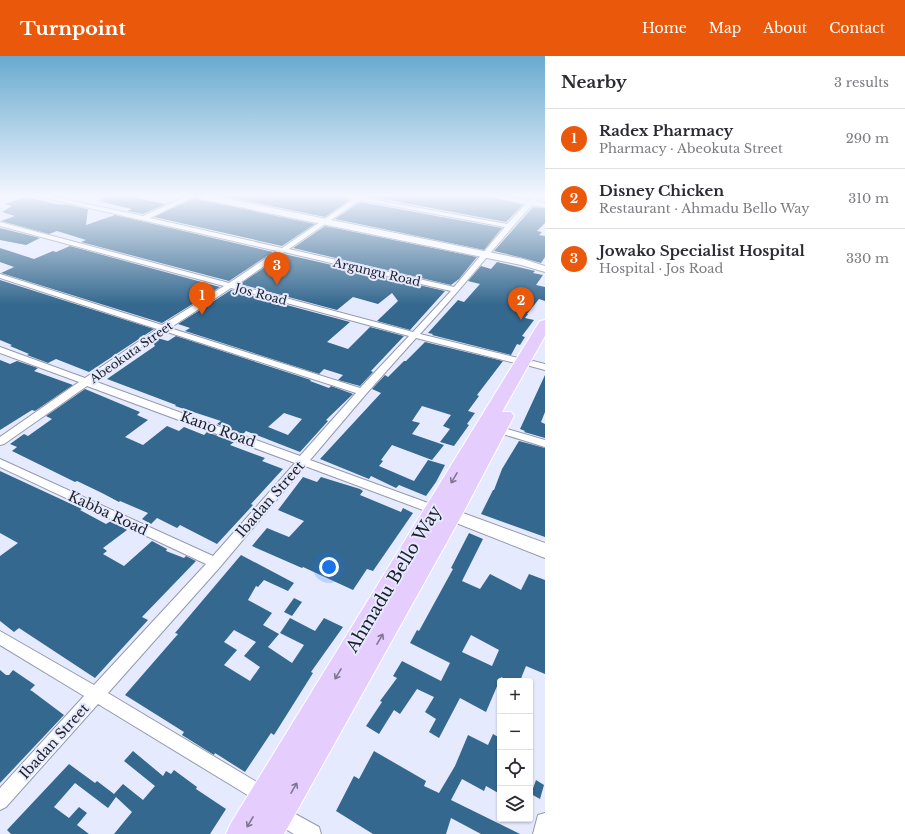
<!DOCTYPE html>
<html lang="en">
<head>
<meta charset="utf-8">
<style>
  body { margin:0; font-family:"Libre Baskerville",serif; background:#f2f2f3; color:#2b2b33 }
  .controls { position:absolute; right:12px; bottom:12px; display:grid; overflow:hidden; border-radius:4px; box-shadow:0 1px 3px #0004 }
  .controls button { width:36px; height:36px; display:grid; place-items:center; padding:0; border:0; border-bottom:1px solid #e1e1e2; background:#fff; color:#2b2b33; font:20px sans-serif }
  .you { position:absolute; left:329px; top:511px; width:14px; height:14px; margin:-10px; border:3px solid #fff; border-radius:50%; background:#1a73e8; box-shadow:0 0 0 6px #1a73e833 }
  .badge { display:grid; place-items:center; width:26px; height:26px; border-radius:50%; background:#ea580c; color:#fff; font-size:13px; font-weight:700 }
  .pin { position:absolute; translate:-50% -33px; filter:drop-shadow(0 1px 2px #0008) }
  .pin::after { content:''; position:absolute; top:21px; width:14px; height:12px; background:inherit; clip-path:polygon(0 0,100% 0,50% 100%) }
  .list { margin:0; padding:0; list-style:none }
  h2 { display:flex; justify-content:space-between; align-items:center; height:52px; margin:0; padding:0 16px; font-size:17px }
  h2 small { font-size:13px; font-weight:400; color:#7c7c81 }
  .list li { display:grid; grid-template-columns:26px 1fr auto; gap:12px; align-items:center; box-sizing:border-box; height:60px; padding:0 16px; border-top:1px solid #e1e1e2 }
  .list b { display:block; font-size:15px; white-space:nowrap }
  .list p { margin:0; font-size:13px; white-space:nowrap; color:#7c7c81 }
  .list em { font-size:13px; font-style:normal; color:#7c7c81 }
  .icon { flex:none; width:22px; height:22px; fill:none; stroke:currentColor; stroke-width:2; stroke-linecap:round; stroke-linejoin:round }
  .map { position:relative; flex:none; width:545px; height:778px; overflow:hidden }
  header { display:flex; align-items:center; gap:24px; box-sizing:border-box; height:56px; padding:0 20px; background:#ea580c; color:#fff }
  header strong { font-size:19px }
  nav { display:flex; gap:22px; margin-inline-start:auto; font-size:14px }
  main { display:flex }
  aside { flex:1; background:#fff }
  .map>svg:first-child { display:block }
</style>
</head>
<body>
<header>
<strong>Turnpoint</strong>
<nav><a>Home</a><a>Map</a><a>About</a><a>Contact</a></nav>
</header>
<main>
<div class="map">
<svg width="545" height="778" viewBox="0 0 545 778">
  <rect width="100%" height="100%" fill="#e5eaff"/>
  <!-- building -->
  <g fill="#34688e" fill-rule="evenodd">
    <polygon points="110,140 129,140 165,148 177,143 143,158 127,155 132,153 98,145"/>
    <polygon points="222,140 342,140 350,144 325,161"/>
    <polygon points="367,140 488,140 523,149 506,166"/>
    <polygon points="26,141 56,148 69,149 88,153 86,169 115,159 273,196 229,225 81,186 86,184 57,175 49,178 1,165 15,160 2,156 12,150 5,148"/>
    <polygon points="196,141 201,144 315,168 282,190 154,161"/>
    <polygon points="360,146 502,172 484,194 335,163"/>
    <polygon points="533,151 545,152 545,167 537,175 542,176 539,179 545,180 545,201 541,207 523,202 494,195"/>
    <polygon points="325,170 477,201 459,223 451,229 293,192"/>
    <polygon points="0,172 40,182 26,189 0,184"/>
    <polygon points="70,190 220,231 162,267 1,217 14,211 0,206 0,192 34,203 53,195 56,196"/>
    <polygon points="284,198 445,235 410,274 377,265 398,245 392,237 378,248 353,241 337,254 240,228"/>
    <polygon points="497,206 535,215 533,217 543,219 536,229 545,231 545,245 539,243 527,258 528,258 525,262 534,264 522,280 525,281 520,289 517,288 511,299 432,279 433,278 428,277 458,244 464,246 480,228 468,225 481,210 491,213"/>
    <polygon points="0,224 154,273 89,316 56,303 48,307 27,299 29,298 10,290 12,289 0,284"/>
    <polygon points="231,234 350,266 327,286 348,293 370,271 404,280 371,315 373,316 360,330 338,324 343,319 324,313 319,318 185,275 190,272 178,268"/>
    <path d="M176,280L311,324L310,325L329,332L331,330L353,338L326,364L328,365L300,396L246,375L243,378L217,368L221,365L175,350L176,349L107,323L155,290L152,285L157,282L168,285ZM284,357L302,363L288,379L268,371Z"/>
    <polygon points="425,286 503,305 477,339 479,340 468,355 475,357 467,368 469,369 454,390 440,386 450,373 443,370 451,359 422,350 412,365 420,367 412,378 444,389 432,404 392,389 381,404 383,405 379,410 414,425 428,404 445,409 436,426 426,440 399,429 396,432 371,420 369,423 320,403 381,337 372,333 385,319 388,321 404,305 406,305"/>
    <polygon points="0,304 10,308 17,305 38,312 34,315 73,329 35,355 32,354 0,374"/>
    <polygon points="545,319 545,356 541,366 545,368 545,382 524,376 525,375 520,373"/>
    <polygon points="85,333 140,356 137,359 148,364 125,381 143,389 167,370 179,375 184,371 204,379 207,376 234,386 230,389 265,402 262,405 283,413 251,448 253,449 217,488 180,469 177,472 157,462 151,468 142,463 148,457 120,445 119,446 102,437 77,425 75,426 12,395 17,391 10,388 24,378 28,380 52,363 46,360"/>
    <polygon points="519,385 545,392 545,481 481,458 493,434 494,434 502,413"/>
    <polygon points="0,415 82,453 80,454 106,468 111,465 127,474 103,492 107,495 103,498 124,510 152,485 167,493 166,495 184,502 186,500 196,505 142,561 148,564 95,622 19,572 14,576 0,565 0,500 18,487 0,477"/>
    <polygon points="303,421 317,426 321,421 360,433 363,435 360,439 401,456 403,452 413,457 373,515 367,513 353,534 303,511 302,512 252,490 267,472 289,481 304,465 278,454"/>
    <path d="M469,477L483,483L462,525L480,533L490,518L521,534L529,518L545,524V618L526,610L520,625H510L501,621L486,656L460,642L439,682L429,676L436,663L425,656L434,641L417,633L400,658L394,654L379,678L366,670L382,646L380,645L397,622L393,620L402,605L441,625L450,607L410,587L417,574L419,575L453,513L451,512ZM471,579L499,594L492,610L462,596Z"/>
    <path d="M241,499L294,527L288,535L264,524L258,531L256,530L248,544L272,557L263,569L279,578L268,591L292,607L304,589L280,577L290,562L315,575L324,562L343,571L311,616L313,617L274,679L271,677L245,716L215,697L214,699L182,679L184,676L125,639L178,578L175,577ZM234,574L256,586L244,600L260,611L250,625L224,609L237,594L224,586Z"/>
    <polygon points="294,542 302,546 292,560 284,556"/>
    <polygon points="0,614 6,619 9,619 13,614 35,629 30,634 32,635 64,659 0,727"/>
    <polygon points="493,678 500,682 500,738 486,730 484,735 462,723 451,744 520,778 481,778 451,762 446,778 373,778 336,755 354,720 359,723 374,695 426,725 424,730 439,737 455,710 468,679 488,689"/>
    <polygon points="133,695 163,720 166,715 171,718 174,714 197,731 196,733 226,753 210,778 114,778 132,756 116,741 108,752 75,727 54,751 69,762 79,751 87,757 77,769 89,778 11,778 7,774 69,708 95,727 97,725 114,738 123,728 143,744 155,730 124,705"/>
    <polygon points="536,724 544,729 540,743 531,738"/>
  </g>
  <g fill="none" stroke-linecap="round" stroke-linejoin="round">
    <!-- street casing -->
    <g stroke="#9499ac" stroke-width="2">
      <g id="street">
        <path d="M37,140H49L143,160L187,140H195L150,162L282,192L354,143L343,140H366L365,142L507,168L526,148L489,140H503L529,145L534,140H540L535,146L545,147V151L532,149C494,191 459,236 420,278L526,304L528,306L526,308L523,309L416,282L366,338L310,404L439,451L441,454L439,457L435,458L431,457L305,410L220,511L108,637L270,734L273,740L270,746L264,749L98,648L6,751L0,754V732L84,640L0,589V575L94,629L206,508L0,411V403L213,500L295,407L87,330L4,388L0,389V381L79,326L0,297V291L85,322L157,273L0,222V218L162,269L224,230L0,170V166L229,227L277,195ZM360,144L505,171L454,231L289,193ZM284,196L451,235L413,276L237,229ZM231,232L409,280L360,332L170,272ZM164,275L356,337L300,400L94,325Z"/>
        <polygon points="533,305 545,308 545,314 530,310 528,308"/>
        <polygon points="497,370 545,384 545,391 493,375 492,373"/>
        <polygon points="279,749 319,771 321,778 294,778 272,765 270,758 272,751"/>
        <polygon points="545,757 545,778 533,778 538,759"/>
      </g>
    </g>
    <!-- secondary casing -->
    <g stroke="#9499ac" stroke-width="2">
      <g id="secondary">
        <polygon points="197,140 214,140 523,203 545,210 545,216 521,209 201,143"/>
        <polygon points="452,453 545,487 545,502 446,463 443,459 446,455"/>
      </g>
    </g>
    <!-- primary casing -->
    <g stroke="#fff" stroke-width="2">
      <polygon id="primary" points="545,264 545,280 502,356 511,356 514,360 462,459 284,778 226,778 231,767 538,268 540,265"/>
    </g>
    <!-- street -->
    <use href="#street" fill="#fff" fill-rule="evenodd"/>
    <!-- secondary -->
    <use href="#secondary" fill="#fff" fill-rule="evenodd"/>
    <!-- primary -->
    <use href="#primary" fill="#e5cefd" fill-rule="evenodd"/>
  </g>
  <!-- one-way arrows -->
  <defs><path id="oneway-shaft" d="M-6 0H5M1.5-3L5.5 0L1.5 3" fill="none" stroke-width="1.6" stroke-linecap="round" stroke-linejoin="round"/></defs>
  <g stroke="#817692">
    <use href="#oneway-shaft" transform="translate(454 422) rotate(120)"/>
    <use href="#oneway-shaft" transform="translate(380 583) rotate(-60)"/>
    <use href="#oneway-shaft" transform="translate(338 618) rotate(121)"/>
    <use href="#oneway-shaft" transform="translate(294 732) rotate(-60)"/>
    <use href="#oneway-shaft" transform="translate(250 766) rotate(121)"/>
  </g>
  <!-- sky -->
  <linearGradient id="sky" x2="0" y2="1"><stop stop-color="#69aacf"/><stop offset="0.56" stop-color="#f3f6ff"/><stop offset="1" stop-color="#f3f6ff" stop-opacity="0"/></linearGradient>
  <rect width="545" height="249" fill="url(#sky)"/>
  <g text-anchor="middle" dominant-baseline="central" stroke-width="4" stroke-linejoin="round" paint-order="stroke">
    <!-- far-street labels -->
    <g font-size="12" fill="#1d1f27" stroke="#e5eaff">
      <text transform="translate(377 216) rotate(13)">Argungu Road</text>
      <text transform="translate(261 238) rotate(15)">Jos Road</text>
      <text transform="translate(131 296) rotate(-35)">Abeokuta Street</text>
    </g>
    <!-- street labels -->
    <g font-size="14" fill="#1d1f27" stroke="#e5eaff">
      <text transform="translate(218 373) rotate(20)">Kano Road</text>
      <text transform="translate(270 443) rotate(-49)">Ibadan Street</text>
      <text transform="translate(108 457) rotate(25)">Kabba Road</text>
      <text transform="translate(54 685) rotate(-48)">Ibadan Street</text>
    </g>
    <!-- near-street labels -->
    <g font-size="17" fill="#1d1f27" stroke="#e5eaff">
      <text transform="translate(394 523) rotate(-59)">Ahmadu Bello Way</text>
    </g>
  </g>
</svg>
<div class="controls">
<button>+</button>
<button>−</button>
<button><svg class="icon" aria-label="locate" viewBox="0 0 24 24"><circle cx="12" cy="12" r="6"/><path d="M12 2v4M12 18v4M2 12h4M18 12h4"/></svg></button>
<button><svg class="icon" aria-label="layers" viewBox="0 0 24 24"><path d="M12 4l9 5-9 5-9-5zM3 14l9 5 9-5"/></svg></button>
</div>
<div class="you"></div>
<div class="pin badge" style="left:202px;top:259px">1</div>
<div class="pin badge" style="left:521px;top:264px">2</div>
<div class="pin badge" style="left:277px;top:229px">3</div>
</div>
<aside>
<h2>Nearby<small>3 results</small></h2>
<ul class="list">
<li><span class="badge">1</span><div><b>Radex Pharmacy</b><p>Pharmacy · Abeokuta Street</p></div><em>290 m</em></li>
<li><span class="badge">2</span><div><b>Disney Chicken</b><p>Restaurant · Ahmadu Bello Way</p></div><em>310 m</em></li>
<li><span class="badge">3</span><div><b>Jowako Specialist Hospital</b><p>Hospital · Jos Road</p></div><em>330 m</em></li>
</ul>
</aside>
</main>
</body>
</html>
